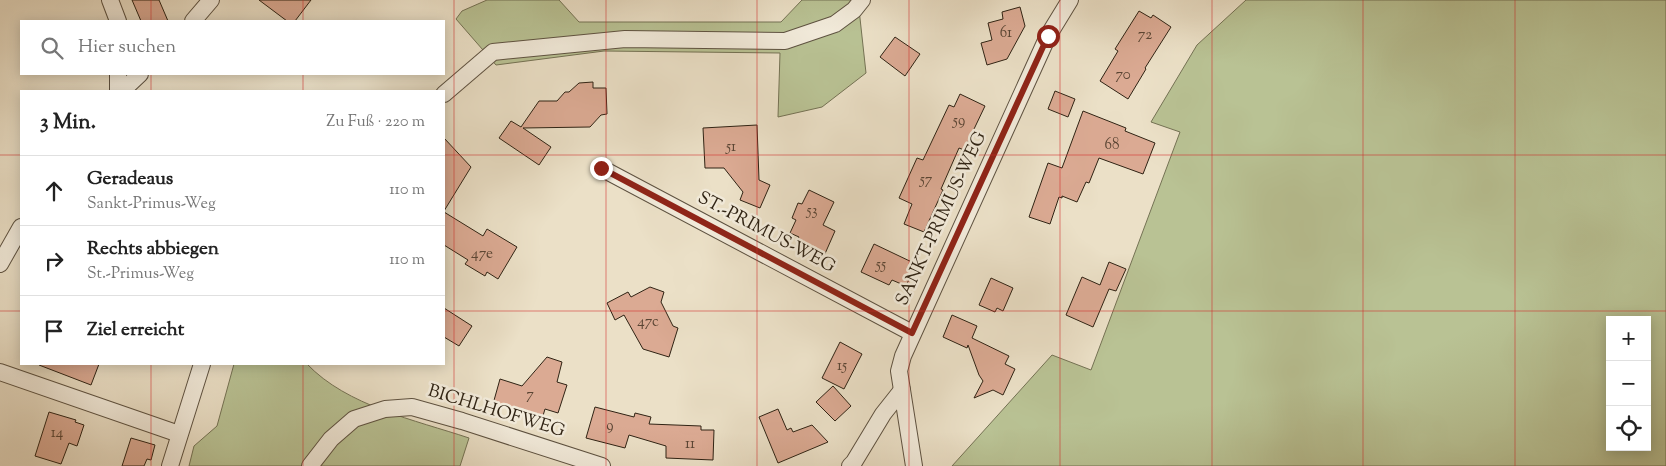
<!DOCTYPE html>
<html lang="de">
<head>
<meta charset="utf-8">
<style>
  body { margin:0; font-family:"Sorts Mill Goudy",serif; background:#f6f6f6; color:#222 }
  .controls { position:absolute; right:15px; bottom:15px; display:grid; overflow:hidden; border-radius:0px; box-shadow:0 2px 12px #0003 }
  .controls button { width:45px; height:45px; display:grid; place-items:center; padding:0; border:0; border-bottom:1px solid #e0e0e0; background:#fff; color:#222; font:25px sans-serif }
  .stop { position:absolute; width:15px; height:15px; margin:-11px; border:4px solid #8f2418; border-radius:50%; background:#fff }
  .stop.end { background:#8f2418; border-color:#fff; box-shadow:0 1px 5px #0008 }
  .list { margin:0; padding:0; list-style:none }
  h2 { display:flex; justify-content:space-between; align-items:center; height:65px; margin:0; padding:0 20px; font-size:21px }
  h2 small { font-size:16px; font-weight:400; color:#767676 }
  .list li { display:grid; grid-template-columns:32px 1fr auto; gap:15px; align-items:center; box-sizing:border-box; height:70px; padding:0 20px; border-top:1px solid #e0e0e0 }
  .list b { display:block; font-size:19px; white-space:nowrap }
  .list p { margin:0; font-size:16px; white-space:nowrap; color:#767676 }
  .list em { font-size:16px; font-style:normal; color:#767676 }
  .icon { flex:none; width:28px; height:28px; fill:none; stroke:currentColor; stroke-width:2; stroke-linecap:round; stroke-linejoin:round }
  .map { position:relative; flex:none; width:1666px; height:466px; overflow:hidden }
  .search { position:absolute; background:#fff; box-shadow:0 2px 12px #0003; left:20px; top:20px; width:425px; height:55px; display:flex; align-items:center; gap:12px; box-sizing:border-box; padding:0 18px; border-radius:0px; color:#767676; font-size:19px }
  .panel { position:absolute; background:#fff; box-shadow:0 2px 12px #0003; left:20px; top:90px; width:425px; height:275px; border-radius:0px }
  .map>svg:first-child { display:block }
</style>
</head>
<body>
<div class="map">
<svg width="1666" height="466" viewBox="0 0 1666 466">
  <rect width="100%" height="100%" fill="#ebe0c7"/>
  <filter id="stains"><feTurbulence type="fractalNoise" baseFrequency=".004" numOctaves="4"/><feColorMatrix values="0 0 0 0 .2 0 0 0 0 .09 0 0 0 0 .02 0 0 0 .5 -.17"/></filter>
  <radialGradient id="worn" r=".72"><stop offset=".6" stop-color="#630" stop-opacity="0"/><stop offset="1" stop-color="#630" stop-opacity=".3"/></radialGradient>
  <!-- green -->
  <g fill="#b9c294" stroke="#747254" fill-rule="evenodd">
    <polygon points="487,0 559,0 579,22 781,22 802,0 858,0 866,73 822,107 778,117 780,53 604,51 496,65 456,19 462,11"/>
    <path d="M1246,0H1666V466H952L1052,355L1091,370L1180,132L1151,122L1197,45ZM1610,320H1647V447H1610Z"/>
    <path d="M234,364H307C347,406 415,420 469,438L460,466H189L194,446L217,426Z"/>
  </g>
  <!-- building -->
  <g fill="#dbaa93" stroke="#2f2314">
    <polygon points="132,0 159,0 168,21 141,21"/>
    <polygon points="259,0 311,0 295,21 287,21"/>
    <polygon points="1020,7 1025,26 1007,59 987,65 981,43 992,40 988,23 1003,19 1002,12"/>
    <polygon points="1139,11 1151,18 1153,15 1171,27 1145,68 1146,69 1128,99 1100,81 1118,51 1115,49"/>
    <polygon points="895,37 920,54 905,76 880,57"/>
    <polygon points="593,82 593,88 606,88 607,114 601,115 590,127 523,128 551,147 539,165 499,138 511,121 521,127 539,101 557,101 565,92 569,92 579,83"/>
    <polygon points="1055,91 1075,99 1068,117 1048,109"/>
    <polygon points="960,94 985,106 964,150 959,148 941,189 943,190 924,232 904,224 912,204 899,198 917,158 923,160 949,105 954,107"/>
    <polygon points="1083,111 1126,128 1125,131 1155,143 1143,174 1099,158 1089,183 1086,182 1077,202 1062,196 1062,198 1059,197 1050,224 1029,217 1048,163 1062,168"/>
    <polygon points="757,125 759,180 770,185 760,208 740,200 743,192 724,168 705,168 703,128"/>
    <polygon points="444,138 471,167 444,211"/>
    <polygon points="809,190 834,202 823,225 835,231 824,256 807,249 809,245 797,240 799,237 790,233 796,220 792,218 798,203 802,204"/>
    <polygon points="444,212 483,236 487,229 517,247 498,279 487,272 485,276 465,264 468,260 444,245"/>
    <polygon points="874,244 916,264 906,286 892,280 889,285 861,272"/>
    <polygon points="1109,262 1126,269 1116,291 1109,289 1093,327 1066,315 1082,277 1100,285"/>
    <polygon points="991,278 1013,288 1003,311 997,308 995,312 979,305"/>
    <polygon points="650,287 664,292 661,302 673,326 678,328 669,357 643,349 624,315 615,320 607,303 628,292 631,297"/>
    <polygon points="444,308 472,326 459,346 444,337"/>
    <polygon points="952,315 977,326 972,338 1009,356 1005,364 1015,369 1003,395 993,390 974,398 983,381 979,375 968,345 967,348 943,337"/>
    <polygon points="840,342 862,354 844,389 822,378"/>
    <polygon points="547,357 562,362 557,382 567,385 558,413 545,409 542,419 493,404 500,379 522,386"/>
    <polygon points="39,364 99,364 91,385 39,365"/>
    <polygon points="833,386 851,406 835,421 816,402"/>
    <polygon points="595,407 634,417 635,413 651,417 649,424 701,426 701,430 714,430 713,460 666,458 666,446 629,435 625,448 586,438"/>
    <polygon points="778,409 787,430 791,428 793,432 812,425 828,442 778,463 759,417"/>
    <polygon points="49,412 76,420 75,422 84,425 77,446 69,443 61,464 35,456"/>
    <polygon points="131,438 155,445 151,460 147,459 144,466 122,466"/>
  </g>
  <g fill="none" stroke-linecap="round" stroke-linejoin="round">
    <!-- street casing -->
    <g stroke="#5e5241" stroke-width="18">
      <g id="street">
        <polyline points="110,0 118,21"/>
        <polyline points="193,21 211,0"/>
        <polyline points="118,74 118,91"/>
        <polyline points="122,91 140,74"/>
        <polyline points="444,94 493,52 625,39 785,41 835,24 854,10 862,0"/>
        <polyline points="601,168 912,333"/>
        <polyline points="0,264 21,227"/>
        <polyline points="0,372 179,434"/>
        <polyline points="170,466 202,364"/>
        <polyline points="310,466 331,439 354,419 385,409 412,407 462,421 602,466"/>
        <polyline points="850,466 854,462 883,414 902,390"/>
        <polyline points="914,466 899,371 903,356 1048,36 1070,0"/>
      </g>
    </g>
    <!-- street -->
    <use href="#street" stroke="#f2ebdb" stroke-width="16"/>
  </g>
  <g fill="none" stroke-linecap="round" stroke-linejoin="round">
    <!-- route -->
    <polyline stroke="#8f2418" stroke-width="6" points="601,168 912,333 1048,36"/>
  </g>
  <!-- grid -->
  <path fill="none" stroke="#d62828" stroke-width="1" stroke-opacity="0.55" d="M151,0V21M303,0V21M454,0V466M606,0V466M757,0V466M909,0V466M1060,0V466M1212,0V466M1363,0V466M1515,0V466M151,74V91M303,74V91M0,155H21M444,155H1666M0,311H21M444,311H1666M151,364V466M303,364V466"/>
  <g text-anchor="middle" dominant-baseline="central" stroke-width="5" stroke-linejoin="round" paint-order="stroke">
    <!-- number labels -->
    <g font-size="15" fill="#5a4534">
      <text x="1006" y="33">61</text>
      <text x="1145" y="35">72</text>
      <text x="1123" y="75">70</text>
      <text x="959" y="121">59</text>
      <text x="1112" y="145">68</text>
      <text x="731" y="147">51</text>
      <text x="926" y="180">57</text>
      <text x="812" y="211">53</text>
      <text x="482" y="254">47e</text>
      <text x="881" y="265">55</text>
      <text x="648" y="322">47c</text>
      <text x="842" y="366">15</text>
      <text x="530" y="395">7</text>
      <text x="610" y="426">9</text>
      <text x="57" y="433">14</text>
      <text x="690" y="444">11</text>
    </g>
    <!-- street labels -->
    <g font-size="18" fill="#2f2314" stroke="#f2ebdb">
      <text transform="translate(942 219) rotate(-65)">SANKT-PRIMUS-WEG</text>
      <text transform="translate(766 233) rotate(28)">ST.-PRIMUS-WEG</text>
      <text transform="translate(496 412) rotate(17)">BICHLHOFWEG</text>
    </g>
  </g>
  <rect width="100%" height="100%" filter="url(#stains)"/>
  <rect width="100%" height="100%" fill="url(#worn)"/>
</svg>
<div class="controls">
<button>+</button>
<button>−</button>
<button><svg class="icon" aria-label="locate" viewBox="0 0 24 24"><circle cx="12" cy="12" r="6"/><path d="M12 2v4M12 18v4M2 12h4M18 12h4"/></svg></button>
</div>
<div class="stop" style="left:1048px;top:36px"></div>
<div class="stop end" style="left:601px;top:168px"></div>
<div class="search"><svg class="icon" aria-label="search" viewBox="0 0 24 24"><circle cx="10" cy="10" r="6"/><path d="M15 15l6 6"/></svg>Hier suchen</div>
<section class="panel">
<h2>3 Min.<small>Zu Fuß · 220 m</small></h2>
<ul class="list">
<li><svg class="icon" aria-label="ahead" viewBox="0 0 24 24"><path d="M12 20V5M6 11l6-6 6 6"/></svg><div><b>Geradeaus</b><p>Sankt-Primus-Weg</p></div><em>110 m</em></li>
<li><svg class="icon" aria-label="right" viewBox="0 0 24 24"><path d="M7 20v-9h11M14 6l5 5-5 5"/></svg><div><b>Rechts abbiegen</b><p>St.-Primus-Weg</p></div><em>110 m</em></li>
<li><svg class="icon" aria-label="arrive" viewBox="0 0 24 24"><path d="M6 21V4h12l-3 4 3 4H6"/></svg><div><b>Ziel erreicht</b></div></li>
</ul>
</section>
</div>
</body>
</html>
